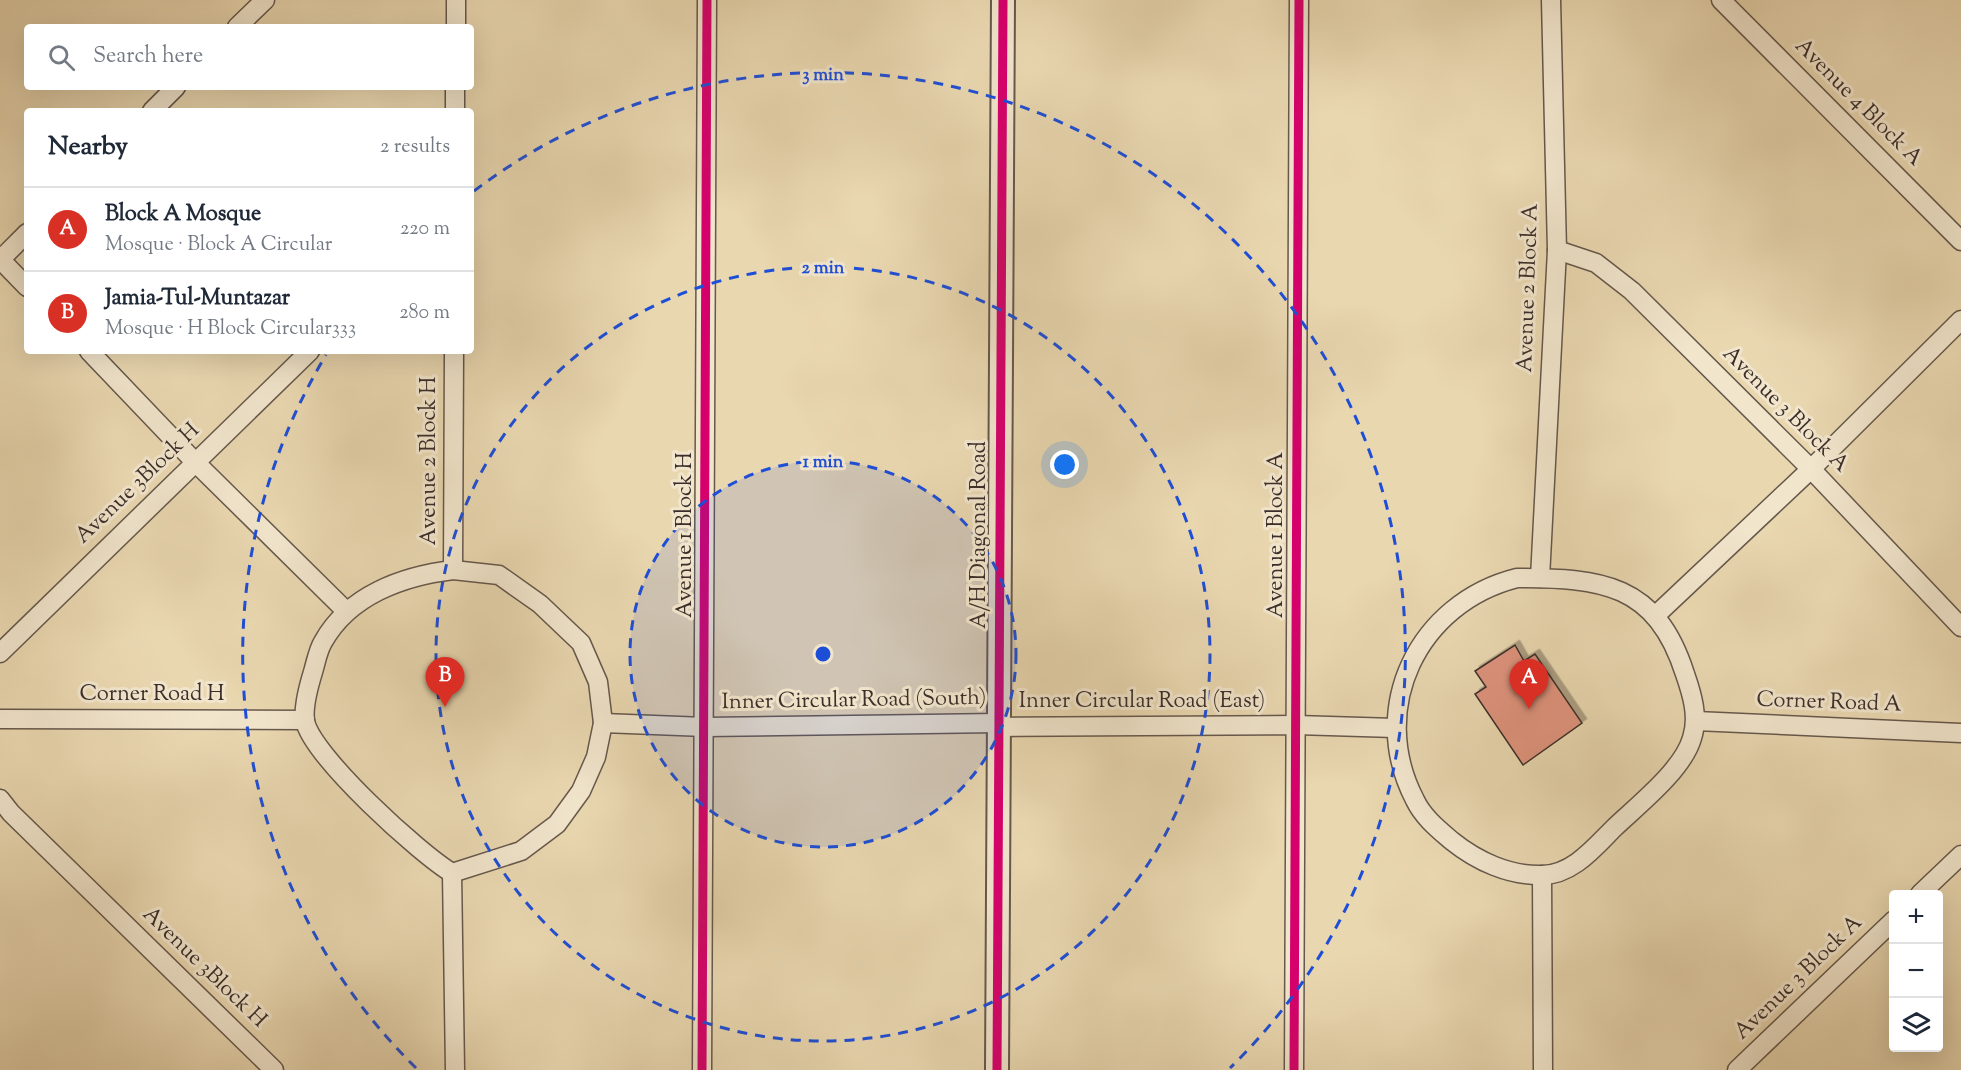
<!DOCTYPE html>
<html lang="en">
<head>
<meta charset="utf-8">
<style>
  body { margin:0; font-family:"Sorts Mill Goudy",serif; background:#f6f6f7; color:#1f2937 }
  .controls { position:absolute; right:18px; bottom:18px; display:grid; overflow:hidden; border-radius:6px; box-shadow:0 6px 24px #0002 }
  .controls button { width:54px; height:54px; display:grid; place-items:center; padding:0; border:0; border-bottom:2px solid #e0e1e3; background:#fff; color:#1f2937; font:30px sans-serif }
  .you { position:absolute; left:1065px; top:465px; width:21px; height:21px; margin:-15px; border:4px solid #fff; border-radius:50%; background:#1a73e8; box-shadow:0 0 0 9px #1a73e833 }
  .badge { display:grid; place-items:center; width:39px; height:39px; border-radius:50%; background:#d93025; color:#fff; font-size:20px; font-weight:700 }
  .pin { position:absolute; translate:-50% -50px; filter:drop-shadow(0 2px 3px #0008) }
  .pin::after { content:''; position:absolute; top:32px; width:21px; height:18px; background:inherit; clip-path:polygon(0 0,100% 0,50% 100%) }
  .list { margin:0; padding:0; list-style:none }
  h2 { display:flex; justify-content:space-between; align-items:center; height:78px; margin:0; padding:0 24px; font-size:26px }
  h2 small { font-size:20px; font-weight:400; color:#747a83 }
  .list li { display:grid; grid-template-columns:39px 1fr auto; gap:18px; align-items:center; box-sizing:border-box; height:84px; padding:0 24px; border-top:2px solid #e0e1e3 }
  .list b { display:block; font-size:22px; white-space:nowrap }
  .list p { margin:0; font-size:20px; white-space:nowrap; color:#747a83 }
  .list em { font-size:20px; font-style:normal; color:#747a83 }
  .icon { flex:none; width:33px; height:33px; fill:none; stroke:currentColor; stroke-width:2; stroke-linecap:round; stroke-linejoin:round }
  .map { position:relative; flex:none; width:1961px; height:1070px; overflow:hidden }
  .search { position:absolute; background:#fff; box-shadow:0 6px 24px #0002; left:24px; top:24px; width:450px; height:66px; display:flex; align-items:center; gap:15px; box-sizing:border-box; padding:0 21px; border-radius:6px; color:#747a83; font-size:22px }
  .panel { position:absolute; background:#fff; box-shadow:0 6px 24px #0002; left:24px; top:108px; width:450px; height:246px; border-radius:6px }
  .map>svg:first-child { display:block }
</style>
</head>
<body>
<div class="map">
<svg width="1961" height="1070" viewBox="0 0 1961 1070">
  <defs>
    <filter id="shadow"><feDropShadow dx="4.5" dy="-4.5" stdDeviation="0" flood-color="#0004"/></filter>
  </defs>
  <rect width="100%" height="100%" fill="#e9d7b0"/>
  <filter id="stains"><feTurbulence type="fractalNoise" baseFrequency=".00333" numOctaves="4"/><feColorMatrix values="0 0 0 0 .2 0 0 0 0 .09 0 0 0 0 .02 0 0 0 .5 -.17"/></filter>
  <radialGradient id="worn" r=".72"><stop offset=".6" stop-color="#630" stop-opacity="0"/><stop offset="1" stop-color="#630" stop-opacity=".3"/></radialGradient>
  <!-- building -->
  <polygon fill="#de937d" stroke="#3b2e2a" stroke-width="1.5" filter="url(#shadow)" points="1515,645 1524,661 1535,654 1582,723 1523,765 1475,694 1486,687 1475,671"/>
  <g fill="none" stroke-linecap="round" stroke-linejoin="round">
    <!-- minor casing -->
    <g stroke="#66584c" stroke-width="21">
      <g id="minor">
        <polyline points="1721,0 1961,241"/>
        <polyline points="237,27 265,0"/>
        <polyline points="456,27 456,0"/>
        <polyline points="152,111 176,87"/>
        <polyline points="455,111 455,87"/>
        <polyline points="1557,250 1596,263 1632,291 1811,469 1961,627"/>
        <polyline points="0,259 27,287"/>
        <polyline points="0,260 27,233"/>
        <polyline points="89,351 195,462 346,611"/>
        <path d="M453,570L499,575L540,604L581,643L598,682L603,723L596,757L581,791L557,824L521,851L452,873C420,854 312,756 305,721C303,707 309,685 313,672C316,662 318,650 323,642C349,595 403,576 453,570Z"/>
        <polyline points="453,570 454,351"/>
        <path d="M1517,578C1601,578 1656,583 1685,674C1692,694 1699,717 1692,738C1683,770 1638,805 1614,828C1594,848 1572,875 1542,875C1509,876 1477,861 1452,841C1438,829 1423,817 1415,800C1367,708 1418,603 1517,578Z"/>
        <polyline points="1540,578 1557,250 1551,0"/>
        <polyline points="1655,616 1811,469 1961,320"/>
        <polyline points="0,653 310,351"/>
        <polyline points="0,719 305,720"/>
        <polyline points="1696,721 1961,733"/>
        <polyline points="603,723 705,727 998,723"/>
        <polyline points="997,727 1296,725 1395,728"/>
        <polyline points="0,799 11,813 274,1070"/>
        <polyline points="452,873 455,1070"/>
        <polyline points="1542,875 1543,1070"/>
        <polyline points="1920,894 1961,855"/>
        <polyline points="702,1070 707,0"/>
        <polyline points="1294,1070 1299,0"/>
        <polyline points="1737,1070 1894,920"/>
      </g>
    </g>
    <!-- tertiary casing -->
    <g stroke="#66584c" stroke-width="26">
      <polyline id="tertiary" points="997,1070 1003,0"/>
    </g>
    <!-- minor -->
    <use href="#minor" stroke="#f1e5cc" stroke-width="18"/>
    <!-- tertiary -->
    <use href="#tertiary" stroke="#f1e5cc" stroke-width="22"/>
    <!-- cycleway casing -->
    <g stroke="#f1e5cc" stroke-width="13">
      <g id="cycleway">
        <polyline points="702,1070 707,0"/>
        <polyline points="997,1070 1003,0"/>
        <polyline points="1294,1070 1299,0"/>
      </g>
    </g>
    <!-- cycleway -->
    <use href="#cycleway" stroke="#d6006c" stroke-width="9"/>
  </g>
  <!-- distance rings -->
  <circle cx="823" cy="654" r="193" fill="#1d4ed8" fill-opacity=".12"/>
  <g fill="none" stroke="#1d4ed8" stroke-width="3" stroke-dasharray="10 8">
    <circle cx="823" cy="654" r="193"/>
    <circle cx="823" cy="654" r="387"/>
    <path d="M416 1068A580 580 0 0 1 326 355M474 191A580 580 0 0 1 1230 1068"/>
  </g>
  <g text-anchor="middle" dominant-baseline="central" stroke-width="6" stroke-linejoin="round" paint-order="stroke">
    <!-- street labels -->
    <g font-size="22" fill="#3b2e2a" stroke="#f1e5cc">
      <text transform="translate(1858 103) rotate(45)">Avenue 4 Block A</text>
      <text transform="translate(1529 288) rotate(-88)">Avenue 2 Block A</text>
      <text transform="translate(1785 410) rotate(45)">Avenue 3 Block A</text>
      <text transform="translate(430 461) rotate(-90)">Avenue 2 Block H</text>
      <text transform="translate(138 484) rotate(-44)">Avenue 3Block H</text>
      <text transform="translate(686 535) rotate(-90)">Avenue 1 Block H</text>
      <text transform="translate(980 535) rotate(-90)">A/H Diagonal Road</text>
      <text transform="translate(1277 535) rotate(-90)">Avenue 1 Block A</text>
      <text x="152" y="695">Corner Road H</text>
      <text transform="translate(854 701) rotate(-1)">Inner Circular Road (South)</text>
      <text x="1142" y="702">Inner Circular Road (East)</text>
      <text transform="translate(1829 703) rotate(2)">Corner Road A</text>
      <text transform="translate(204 968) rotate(44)">Avenue 3Block H</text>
      <text transform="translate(1799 978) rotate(-44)">Avenue 3 Block A</text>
    </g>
  </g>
  <circle cx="823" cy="654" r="9" fill="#1d4ed8" stroke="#f1e5cc" stroke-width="3"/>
  <g font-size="18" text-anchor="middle" font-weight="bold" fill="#1d4ed8" stroke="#f1e5cc" stroke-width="6" stroke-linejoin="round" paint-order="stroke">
    <text x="823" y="80">3 min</text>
    <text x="823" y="273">2 min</text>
    <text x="823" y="467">1 min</text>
  </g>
  <rect width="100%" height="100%" filter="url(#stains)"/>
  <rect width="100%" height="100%" fill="url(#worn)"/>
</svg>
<div class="controls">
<button>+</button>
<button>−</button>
<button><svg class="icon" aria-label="layers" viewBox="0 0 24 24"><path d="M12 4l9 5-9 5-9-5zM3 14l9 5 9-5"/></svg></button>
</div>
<div class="you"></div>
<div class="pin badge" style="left:1529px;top:709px">A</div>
<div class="pin badge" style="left:445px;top:707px">B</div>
<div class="search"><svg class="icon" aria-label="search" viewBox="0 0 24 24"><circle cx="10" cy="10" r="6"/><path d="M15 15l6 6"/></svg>Search here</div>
<section class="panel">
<h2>Nearby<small>2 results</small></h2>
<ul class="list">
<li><span class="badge">A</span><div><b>Block A Mosque</b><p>Mosque · Block A Circular</p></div><em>220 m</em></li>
<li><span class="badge">B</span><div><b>Jamia-Tul-Muntazar</b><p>Mosque · H Block Circular333</p></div><em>280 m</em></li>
</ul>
</section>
</div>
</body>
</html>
